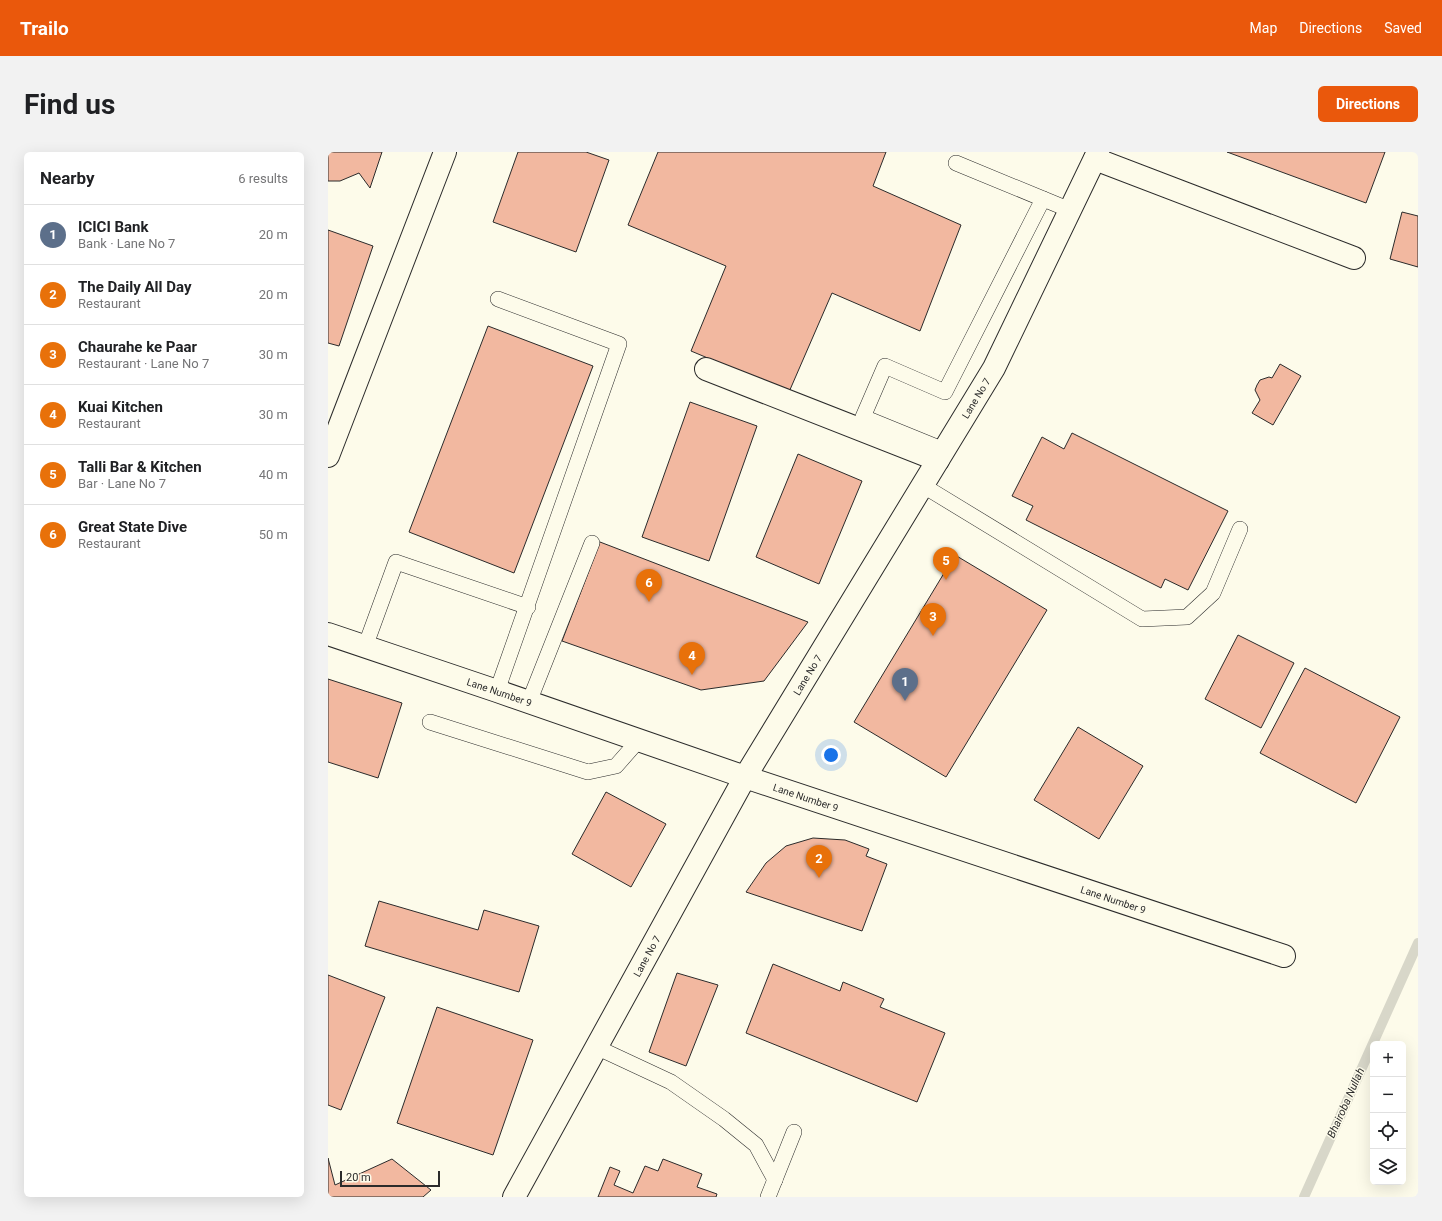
<!DOCTYPE html>
<html lang="en">
<head>
<meta charset="utf-8">
<style>
  body { margin:0; font-family:Roboto,sans-serif; background:#f2f2f2; color:#202124 }
  .controls { position:absolute; right:12px; bottom:12px; display:grid; overflow:hidden; border-radius:6px; box-shadow:0 4px 16px #0002 }
  .controls button { width:36px; height:36px; display:grid; place-items:center; padding:0; border:0; border-bottom:1px solid #e0e0e0; background:#fff; color:#202124; font:20px sans-serif }
  .scale { position:absolute; left:12px; bottom:10px; width:100px; box-sizing:border-box; padding-left:4px; border:2px solid #2b2b2b; border-top:0; font-size:11px; line-height:14px; white-space:nowrap; color:#2b2b2b; -webkit-text-stroke:3px #fdfbea; paint-order:stroke }
  .you { position:absolute; left:503px; top:603px; width:14px; height:14px; margin:-10px; border:3px solid #fff; border-radius:50%; background:#1a73e8; box-shadow:0 0 0 6px #1a73e833 }
  .badge { display:grid; place-items:center; width:26px; height:26px; border-radius:50%; background:#ea580c; color:#fff; font-size:13px; font-weight:700 }
  .pin { position:absolute; translate:-50% -33px; filter:drop-shadow(0 1px 2px #0008) }
  .pin::after { content:''; position:absolute; top:21px; width:14px; height:12px; background:inherit; clip-path:polygon(0 0,100% 0,50% 100%) }
  .list { margin:0; padding:0; list-style:none }
  h2 { display:flex; justify-content:space-between; align-items:center; height:52px; margin:0; padding:0 16px; font-size:17px }
  h2 small { font-size:13px; font-weight:400; color:#757577 }
  .list li { display:grid; grid-template-columns:26px 1fr auto; gap:12px; align-items:center; box-sizing:border-box; height:60px; padding:0 16px; border-top:1px solid #e0e0e0 }
  .list b { display:block; font-size:15px; white-space:nowrap }
  .list p { margin:0; font-size:13px; white-space:nowrap; color:#757577 }
  .list em { font-size:13px; font-style:normal; color:#757577 }
  .icon { flex:none; width:22px; height:22px; fill:none; stroke:currentColor; stroke-width:2; stroke-linecap:round; stroke-linejoin:round }
  .map { position:relative; flex:none; width:1090px; height:1045px; overflow:hidden; border-radius:6px }
  header { display:flex; align-items:center; gap:24px; box-sizing:border-box; height:56px; padding:0 20px; background:#ea580c; color:#fff }
  header strong { font-size:19px }
  nav { display:flex; gap:22px; margin-inline-start:auto; font-size:14px }
  .intro { display:flex; align-items:center; justify-content:space-between; box-sizing:border-box; height:96px; padding:0 24px }
  h1 { margin:0; font-size:28px }
  .button { padding:10px 18px; border-radius:6px; background:#ea580c; color:#fff; font-size:14px; font-weight:700 }
  main { display:flex; gap:24px; padding:0 24px }
  aside { flex:1; background:#fff; border-radius:6px; box-shadow:0 4px 16px #0002 }
  .map>svg:first-child { display:block }
</style>
</head>
<body>
<header>
<strong>Trailo</strong>
<nav><a>Map</a><a>Directions</a><a>Saved</a></nav>
</header>
<div class="intro"><h1>Find us</h1><a class="button">Directions</a></div>
<main>
<aside>
<h2>Nearby<small>6 results</small></h2>
<ul class="list">
<li><span class="badge" style="background:#5c6f8a">1</span><div><b>ICICI Bank</b><p>Bank · Lane No 7</p></div><em>20 m</em></li>
<li><span class="badge" style="background:#e8710a">2</span><div><b>The Daily All Day</b><p>Restaurant</p></div><em>20 m</em></li>
<li><span class="badge" style="background:#e8710a">3</span><div><b>Chaurahe ke Paar</b><p>Restaurant · Lane No 7</p></div><em>30 m</em></li>
<li><span class="badge" style="background:#e8710a">4</span><div><b>Kuai Kitchen</b><p>Restaurant</p></div><em>30 m</em></li>
<li><span class="badge" style="background:#e8710a">5</span><div><b>Talli Bar &amp; Kitchen</b><p>Bar · Lane No 7</p></div><em>40 m</em></li>
<li><span class="badge" style="background:#e8710a">6</span><div><b>Great State Dive</b><p>Restaurant</p></div><em>50 m</em></li>
</ul>
</aside>
<div class="map">
<svg width="1090" height="1045" viewBox="0 0 1090 1045">
  <rect width="100%" height="100%" fill="#fdfbea"/>
  <g fill="none" stroke-linecap="round" stroke-linejoin="round">
    <!-- stream -->
    <polyline stroke="#d8d7c9" stroke-width="10" points="976,1045 1090,791"/>
  </g>
  <!-- building -->
  <g fill="#f2b8a0" stroke="#2b2b2b">
    <polygon points="0,0 54,0 42,36 31,21 12,29 0,29"/>
    <polygon points="190,0 258,0 281,8 248,100 165,70"/>
    <polygon points="330,0 558,0 545,34 633,73 592,179 504,141 461,240 363,199 398,114 300,73"/>
    <polygon points="899,0 1057,0 1038,51"/>
    <polygon points="1074,60 1090,64 1090,115 1062,107"/>
    <polygon points="0,78 45,94 11,194 0,191"/>
    <polygon points="160,174 265,214 186,421 81,380"/>
    <polygon points="952,212 973,224 945,273 924,261 932,248 927,238 929,233 932,228 941,225 944,226"/>
    <polygon points="362,250 429,274 381,409 314,385"/>
    <polygon points="744,281 900,359 860,438 837,427 833,436 698,368 705,354 684,344 714,285 736,297"/>
    <polygon points="470,302 534,329 491,432 428,405"/>
    <polygon points="272,390 480,470 436,529 373,538 234,489"/>
    <polygon points="627,403 719,458 618,625 526,570"/>
    <polygon points="910,483 966,511 933,576 877,547"/>
    <polygon points="977,516 1072,565 1028,651 932,601"/>
    <polygon points="0,527 74,551 50,626 0,610"/>
    <polygon points="750,575 815,614 771,687 706,648"/>
    <polygon points="278,640 338,672 303,735 244,702"/>
    <polygon points="485,686 517,688 541,697 538,704 559,712 534,779 418,740 438,711 458,694"/>
    <polygon points="51,749 150,778 156,758 211,774 191,840 37,794"/>
    <polygon points="445,812 512,839 515,830 556,847 552,855 617,881 589,950 418,881"/>
    <polygon points="349,821 390,833 358,914 321,900"/>
    <polygon points="0,823 57,845 13,958 0,953"/>
    <polygon points="109,855 205,888 165,1003 69,971"/>
    <polygon points="0,1006 7,1033 64,1007 103,1038 95,1045 0,1045"/>
    <polygon points="335,1007 374,1022 369,1035 389,1042 388,1045 270,1045 282,1015 292,1019 286,1033 305,1041 317,1014 330,1019"/>
  </g>
  <g fill="none" stroke-linecap="round" stroke-linejoin="round">
    <!-- lane casing -->
    <g stroke="#2b2b2b" stroke-width="16">
      <g id="lane">
        <polyline points="628,11 742,58"/>
        <polyline points="616,298 535,265 557,214 617,240 715,47"/>
        <polyline points="594,333 814,467 859,465 885,441 912,377"/>
        <polyline points="37,495 68,410 200,455"/>
        <polyline points="169,539 291,192 170,147"/>
        <polyline points="201,550 264,391"/>
        <polyline points="102,570 260,620 288,614 310,589"/>
        <polyline points="268,895 343,930 396,967 428,993 447,1028"/>
        <polyline points="440,1045 466,980"/>
      </g>
    </g>
    <!-- street casing -->
    <g stroke="#2b2b2b" stroke-width="24">
      <g id="street">
        <polyline points="767,7 1026,106"/>
        <polyline points="378,217 610,308"/>
        <polyline points="0,304 117,0"/>
        <path id="s1" d="M0,482L169,539L417,625L956,804"/>
      </g>
    </g>
    <!-- secondary casing -->
    <g stroke="#2b2b2b" stroke-width="24">
      <g id="secondary">
        <path id="s2" d="M186,1045L417,625L666,216L770,0"/>
      </g>
    </g>
    <!-- lane -->
    <use href="#lane" stroke="#fdfbea" stroke-width="15"/>
    <!-- street -->
    <use href="#street" stroke="#fdfbea" stroke-width="22"/>
    <!-- secondary -->
    <use href="#secondary" stroke="#fdfbea" stroke-width="22"/>
  </g>
  <g text-anchor="middle" dominant-baseline="central" stroke-width="3" stroke-linejoin="round" paint-order="stroke">
    <!-- street labels -->
    <g font-size="10" fill="#2b2b2b" stroke="#fdfbea">
      <text stroke="none"><textPath href="#s2" startOffset="923">Lane No 7</textPath></text>
      <text stroke="none"><textPath href="#s2" startOffset="599">Lane No 7</textPath></text>
      <text stroke="none"><textPath href="#s1" startOffset="181">Lane Number 9</textPath></text>
      <text stroke="none"><textPath href="#s1" startOffset="505">Lane Number 9</textPath></text>
      <text stroke="none"><textPath href="#s1" startOffset="829">Lane Number 9</textPath></text>
      <text stroke="none"><textPath href="#s2" startOffset="275">Lane No 7</textPath></text>
    </g>
    <!-- water labels -->
    <g font-size="11" font-style="italic" fill="#2b2b2b" stroke="#fdfbea">
      <text transform="translate(1018 951) rotate(-66)">Bhairoba Nullah</text>
    </g>
  </g>
</svg>
<div class="controls">
<button>+</button>
<button>−</button>
<button><svg class="icon" aria-label="locate" viewBox="0 0 24 24"><circle cx="12" cy="12" r="6"/><path d="M12 2v4M12 18v4M2 12h4M18 12h4"/></svg></button>
<button><svg class="icon" aria-label="layers" viewBox="0 0 24 24"><path d="M12 4l9 5-9 5-9-5zM3 14l9 5 9-5"/></svg></button>
</div>
<div class="scale">20 m</div>
<div class="you"></div>
<div class="pin badge" style="left:577px;top:549px;background:#5c6f8a">1</div>
<div class="pin badge" style="left:491px;top:726px;background:#e8710a">2</div>
<div class="pin badge" style="left:605px;top:484px;background:#e8710a">3</div>
<div class="pin badge" style="left:364px;top:523px;background:#e8710a">4</div>
<div class="pin badge" style="left:618px;top:428px;background:#e8710a">5</div>
<div class="pin badge" style="left:321px;top:450px;background:#e8710a">6</div>
</div>
</main>
</body>
</html>
